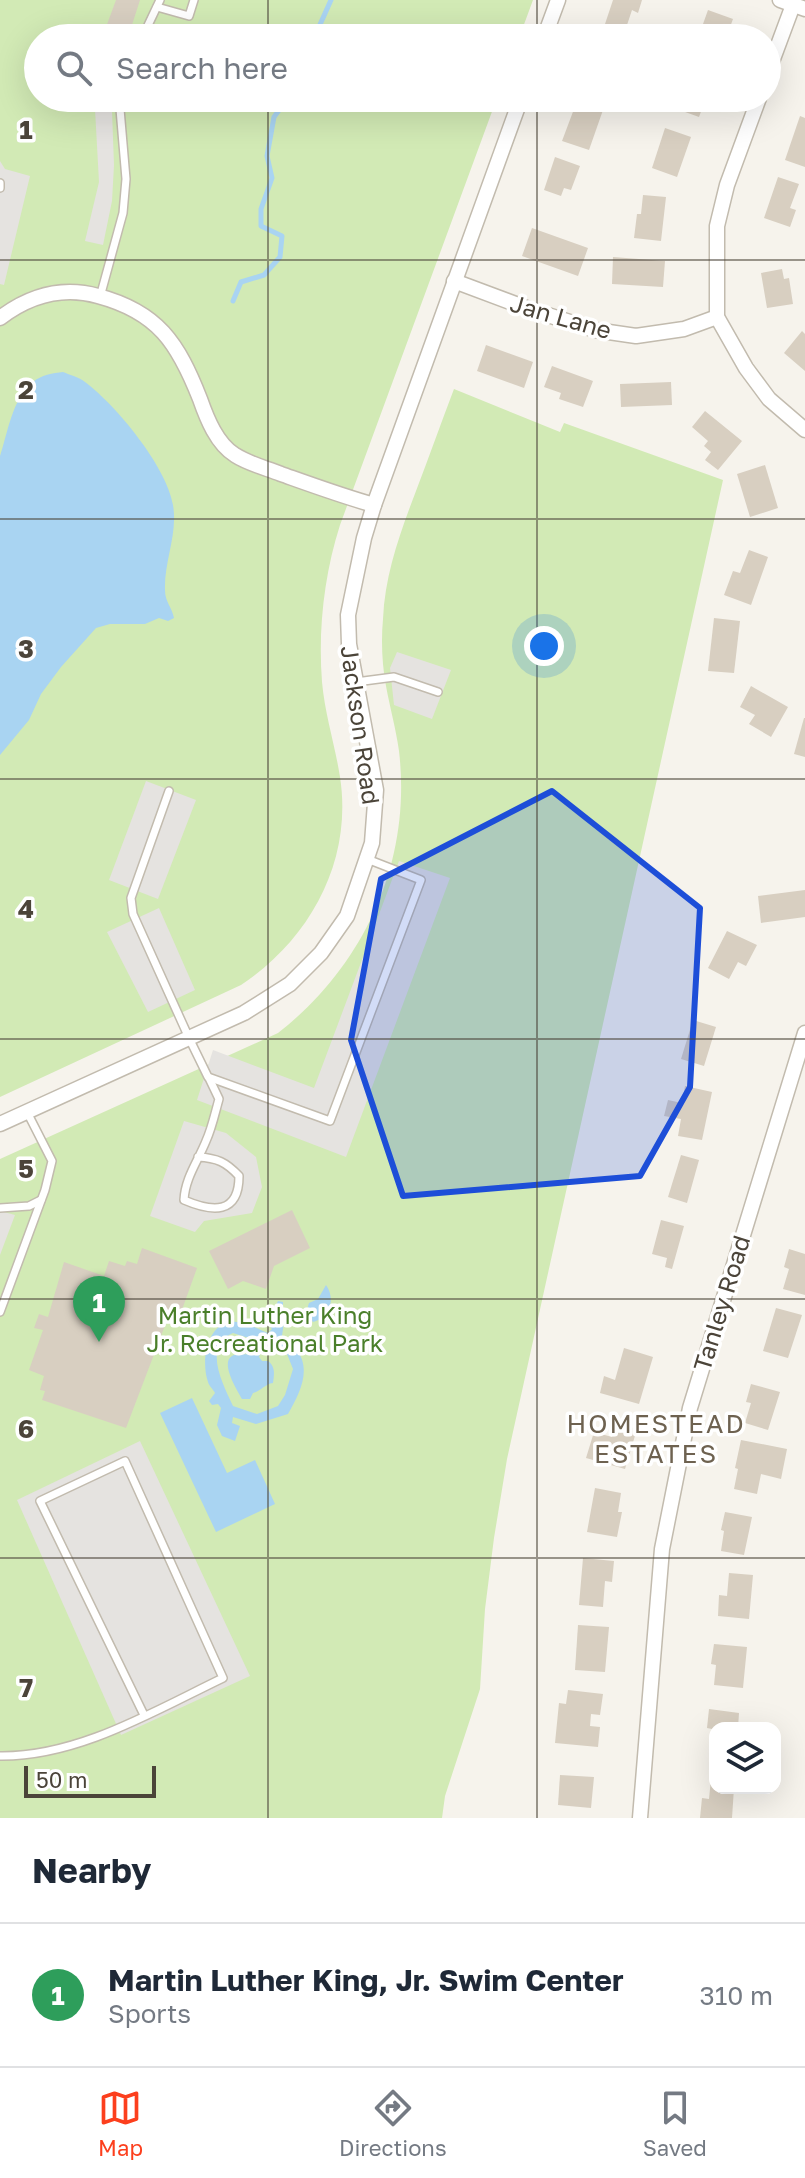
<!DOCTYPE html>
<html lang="en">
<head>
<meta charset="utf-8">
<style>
  body { margin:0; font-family:"Golos Text",sans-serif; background:#f2f2f3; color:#1f2937 }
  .controls { position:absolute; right:24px; bottom:24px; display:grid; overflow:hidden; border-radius:16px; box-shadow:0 8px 32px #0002 }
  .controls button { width:72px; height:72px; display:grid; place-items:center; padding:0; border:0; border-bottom:2px solid #e0e1e3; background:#fff; color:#1f2937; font:40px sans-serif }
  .scale { position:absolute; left:24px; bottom:20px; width:132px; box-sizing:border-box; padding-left:8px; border:4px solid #4b4439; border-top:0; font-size:22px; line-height:28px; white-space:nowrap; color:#4b4439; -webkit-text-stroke:6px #fff; paint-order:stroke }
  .you { position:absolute; left:544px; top:646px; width:28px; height:28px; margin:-20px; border:6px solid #fff; border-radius:50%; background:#1a73e8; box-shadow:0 0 0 12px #1a73e833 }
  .badge { display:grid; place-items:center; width:52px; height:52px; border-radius:50%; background:#fc3f1d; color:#fff; font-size:26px; font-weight:700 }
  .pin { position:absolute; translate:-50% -66px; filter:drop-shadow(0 2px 4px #0008) }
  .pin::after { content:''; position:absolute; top:42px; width:28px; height:24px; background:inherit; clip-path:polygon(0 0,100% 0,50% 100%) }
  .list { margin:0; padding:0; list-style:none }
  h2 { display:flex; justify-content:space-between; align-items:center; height:104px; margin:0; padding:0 32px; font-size:34px }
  h2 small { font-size:26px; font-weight:400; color:#747a83 }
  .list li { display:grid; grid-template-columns:52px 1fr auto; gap:24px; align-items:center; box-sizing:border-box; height:144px; padding:0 32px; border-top:2px solid #e0e1e3 }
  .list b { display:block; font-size:30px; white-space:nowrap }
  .list p { margin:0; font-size:26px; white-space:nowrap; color:#747a83 }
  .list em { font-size:26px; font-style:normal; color:#747a83 }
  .icon { flex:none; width:44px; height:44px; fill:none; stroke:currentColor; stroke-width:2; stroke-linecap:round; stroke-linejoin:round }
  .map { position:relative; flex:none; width:805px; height:1818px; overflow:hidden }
  .search { position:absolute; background:#fff; box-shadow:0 8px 32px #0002; left:24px; right:24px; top:24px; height:88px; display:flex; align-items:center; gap:20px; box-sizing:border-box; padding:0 28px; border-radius:44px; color:#747a83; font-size:30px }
  .sheet { height:248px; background:#fff }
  nav { display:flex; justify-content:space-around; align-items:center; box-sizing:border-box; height:112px; border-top:2px solid #e0e1e3; background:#fff; font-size:22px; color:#747a83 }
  nav a { display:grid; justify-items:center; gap:4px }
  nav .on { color:#fc3f1d }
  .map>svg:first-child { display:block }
</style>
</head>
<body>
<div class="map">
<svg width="805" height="1818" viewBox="0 0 805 1818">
  <rect width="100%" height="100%" fill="#f6f3ec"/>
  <!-- green -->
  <g fill="#d2eab5">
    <path d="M0,0H533L519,38H38V98H497L340,525C324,575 318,630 322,682C325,715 335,745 340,777C353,861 310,939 241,985L0,1097Z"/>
    <path d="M454,389L560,432L564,423L723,480L507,1459L494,1538L485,1609L480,1689L445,1796L442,1818H0V1159L278,1033C365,965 412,861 399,751C396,729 390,708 386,686C382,664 381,641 383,619C385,574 400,533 416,491C429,457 441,423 454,389Z"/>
  </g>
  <!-- parking -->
  <g fill="#e5e3e0">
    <polygon points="95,109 112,112 114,165 112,201 103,245 85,241 99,182"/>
    <polygon points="0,161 5,169 30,176 4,285 0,284"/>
    <polygon points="397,652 451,670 432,719 394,705 390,668"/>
    <polygon points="146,781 196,800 158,899 109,880"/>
    <polygon points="399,861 450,878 346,1157 197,1100 213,1050 314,1088"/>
    <polygon points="159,908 195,990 148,1012 107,932"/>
    <polygon points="184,1121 226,1133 256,1157 262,1187 252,1213 204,1221 195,1232 150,1216"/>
    <polygon points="0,1211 15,1215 0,1255"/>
    <polygon points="140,1441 250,1676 121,1735 17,1500"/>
  </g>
  <!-- water -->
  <g fill="#a9d4f2" fill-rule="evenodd">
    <path d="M63,372C70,375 79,377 85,382C116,405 167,467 173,505C178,534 164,561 165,590C165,602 172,607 174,618L168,621L159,618L145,624H110L96,628L61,667L41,694L29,720L0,755V456C8,432 12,399 33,382C41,375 53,373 63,372Z"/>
    <path d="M326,1285C336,1299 330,1318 313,1322C308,1316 306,1311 309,1303L318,1299Z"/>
    <path d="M278,1301L283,1302V1311L291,1316L284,1322L282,1336C287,1340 293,1345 297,1350C312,1371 299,1394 288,1414L256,1424L233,1417L232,1423L240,1426L235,1441L222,1436L217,1425L221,1408L218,1404L212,1405L209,1401L215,1393C213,1389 209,1386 208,1382C201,1362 206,1325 231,1322C243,1320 257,1329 268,1333L272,1329L269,1325L264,1324L269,1309L275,1307ZM233,1333L255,1340V1349L252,1354C246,1355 236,1353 232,1356C220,1363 237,1390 242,1399H250L253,1393C261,1391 265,1384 273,1383C274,1375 276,1367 268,1361H262L259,1357L264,1344L287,1354L293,1369L285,1395L278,1406L257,1414L233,1406C223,1384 202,1346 233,1333Z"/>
    <polygon points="192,1398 227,1473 255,1460 275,1504 216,1532 160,1413"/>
  </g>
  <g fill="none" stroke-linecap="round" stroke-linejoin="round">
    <!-- stream -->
    <g stroke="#a9d4f2" stroke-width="5">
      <polyline points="314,38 331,0"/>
      <polyline points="233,301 241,282 264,275 280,257 282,236 261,226 261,209 272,178 267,156 274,117 288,98"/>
    </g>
  </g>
  <!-- building -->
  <g fill="#d8cfc1">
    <polygon points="116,0 140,0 131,28 124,25 119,38 102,38"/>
    <polygon points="613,0 642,0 638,13 632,10 625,31 605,24"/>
    <polygon points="708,10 733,19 726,38 698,38"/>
    <polygon points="677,98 706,98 699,117 674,108"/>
    <polygon points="577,101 603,110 589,150 562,141"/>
    <polygon points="800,116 805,118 805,167 785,160"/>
    <polygon points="665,128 691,137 677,177 652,168"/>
    <polygon points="555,157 580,166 571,190 564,188 561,196 544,190"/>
    <polygon points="778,177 799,184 790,208 796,210 790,227 764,218"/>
    <polygon points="643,195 666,197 661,241 634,238 637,214 641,214"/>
    <polygon points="532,228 588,248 578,276 522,256"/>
    <polygon points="613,257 665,261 663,287 612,284"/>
    <polygon points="782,269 784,279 789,278 793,304 767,308 761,273"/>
    <polygon points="802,331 805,334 805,371 784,353"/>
    <polygon points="486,345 533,362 524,388 477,371"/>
    <polygon points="552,366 593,381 583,407 559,399 561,393 544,387"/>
    <polygon points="671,382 672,405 621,407 620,384"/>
    <polygon points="705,411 742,441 718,470 705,460 711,452 704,446 708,441 692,427"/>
    <polygon points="765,465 778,508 750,517 737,474"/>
    <polygon points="749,550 768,557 751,605 724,595 733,571 740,573"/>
    <polygon points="714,618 740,621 734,673 708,671"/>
    <polygon points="751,686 788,707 771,737 749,724 755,715 740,707"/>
    <polygon points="804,718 805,718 805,757 794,754"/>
    <polygon points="805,890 805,917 761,923 758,896"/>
    <polygon points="727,931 757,945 746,966 738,962 729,979 708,968"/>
    <polygon points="693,1020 716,1027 704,1066 681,1059"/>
    <polygon points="685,1086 712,1092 702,1140 678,1136 681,1119 664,1116 668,1100 682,1103"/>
    <polygon points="681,1155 699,1160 687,1203 668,1197"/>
    <polygon points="292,1210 310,1248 274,1266 266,1289 243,1281 228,1289 209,1251"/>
    <polygon points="661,1220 684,1226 672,1269 665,1267 667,1258 652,1254"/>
    <polygon points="142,1248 197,1268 179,1318 169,1315 126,1428 42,1400 45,1391 40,1390 44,1376 29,1370 43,1330 34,1328 39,1314 48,1317 64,1262 104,1276 109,1261 125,1266 127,1261 137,1264"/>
    <polygon points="789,1249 805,1254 805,1295 783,1289 789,1269 784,1267"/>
    <polygon points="776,1308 802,1315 788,1358 763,1351"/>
    <polygon points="624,1348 653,1357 639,1404 600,1393 604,1376 615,1380"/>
    <polygon points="751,1384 780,1392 768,1430 745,1423 751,1403 746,1402"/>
    <polygon points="616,1423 637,1429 625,1469 586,1458 594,1432 612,1437"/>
    <polygon points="741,1440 787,1449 781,1479 761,1474 757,1494 734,1489 738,1469 735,1468"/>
    <polygon points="595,1488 621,1493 618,1512 622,1512 617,1537 587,1532"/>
    <polygon points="725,1512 752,1517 744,1555 721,1551 724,1531 721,1530"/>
    <polygon points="583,1558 614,1561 612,1582 605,1581 603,1607 579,1605"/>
    <polygon points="729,1573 753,1575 749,1619 718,1616 719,1595 727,1596"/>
    <polygon points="578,1625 609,1627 605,1672 575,1670"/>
    <polygon points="714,1644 747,1647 743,1688 714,1685 716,1665 711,1664"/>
    <polygon points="568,1690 603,1694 600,1715 591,1714 590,1726 600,1727 598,1747 555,1743 559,1703 566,1704"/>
    <polygon points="709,1709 739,1713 738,1728 715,1728 715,1750 710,1749 712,1729 707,1728"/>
    <polygon points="560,1775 594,1777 591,1808 558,1805"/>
    <polygon points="711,1779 715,1780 715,1788 734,1788 732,1818 700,1818 702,1798 709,1799"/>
  </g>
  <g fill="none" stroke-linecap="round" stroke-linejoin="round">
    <!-- service casing -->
    <g stroke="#c2bbae" stroke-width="10">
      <g id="service">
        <polyline points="157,7 189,16 194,0"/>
        <polyline points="142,38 160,0"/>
        <polyline points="0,183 0,188"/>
        <polyline points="100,297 123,213 126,179 120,109 122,98"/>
        <polyline points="356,682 394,677 438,692"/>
        <polyline points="169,791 131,898 133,914 189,1038 208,1077 330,1121 421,880 367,859"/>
        <path d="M198,1157C217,1158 226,1162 239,1176C239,1215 212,1212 184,1200C185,1178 198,1161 206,1141C212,1128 215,1113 219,1099L209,1078"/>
        <polyline points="0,1208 29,1206 41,1200"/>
        <polyline points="0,1312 45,1190 52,1161 27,1112"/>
        <path d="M0,1756C78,1757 154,1711 223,1678L125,1461L40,1501L144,1715"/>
      </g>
    </g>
    <!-- minor casing -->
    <g stroke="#c2bbae" stroke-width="17">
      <g id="minor">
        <polyline points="780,0 805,9"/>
        <polyline points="544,38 558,0"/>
        <polyline points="767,75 793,5"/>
        <polyline points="759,98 727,185 717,226 717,317 746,368 769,399 805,430"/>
        <polyline points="454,281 529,309 595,330 636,336 684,329 717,317"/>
        <path d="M0,318C29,296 62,286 98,296C158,312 178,343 200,399C207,419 217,444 235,455C249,464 266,468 281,474C312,485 342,496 374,505"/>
        <polyline points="0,1124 244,1013 290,984 321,953 347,916 372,843 376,790 349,644 348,615 364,538 374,505 521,98"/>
        <polyline points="640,1818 662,1549 690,1408 805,1033"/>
      </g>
    </g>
    <!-- service -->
    <use href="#service" stroke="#fff" stroke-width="7"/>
    <!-- minor -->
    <use href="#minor" stroke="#fff" stroke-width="14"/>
  </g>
  <!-- marked area -->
  <path fill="#1d4ed8" fill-opacity="0.2" stroke="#1d4ed8" stroke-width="6" stroke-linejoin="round" d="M552,791L700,908L690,1087L640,1176L403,1196L351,1040L381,879Z"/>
  <!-- grid -->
  <path fill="none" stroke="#4b4439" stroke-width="2" stroke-opacity="0.55" d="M268,0V38M537,0V38M268,98V1818M537,98V1818M0,260H805M0,519H805M0,779H805M0,1039H805M0,1299H805M0,1558H805"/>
  <g text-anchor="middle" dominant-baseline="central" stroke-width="7" stroke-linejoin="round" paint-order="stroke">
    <!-- street labels -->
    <g font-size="24" fill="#4b4439" stroke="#fff">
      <text transform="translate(561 316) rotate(16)">Jan Lane</text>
      <text transform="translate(361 725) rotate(82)">Jackson Road</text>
      <text transform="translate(721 1303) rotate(-73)">Tanley Road</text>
    </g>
    <!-- park labels -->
    <g font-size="24" fill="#4a7f2a" stroke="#fff">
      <text x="265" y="1314">Martin Luther King<tspan x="265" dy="28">Jr. Recreational Park</tspan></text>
    </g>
    <!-- neighbourhood labels -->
    <g font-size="26" letter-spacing="2" fill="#6e6250" stroke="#fff">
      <text x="656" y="1423">HOMESTEAD<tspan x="656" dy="30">ESTATES</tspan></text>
    </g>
  </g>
  <g font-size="26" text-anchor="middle" font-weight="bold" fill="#4b4439" stroke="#fff" stroke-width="7" stroke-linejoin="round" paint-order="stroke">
    <text x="26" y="139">1</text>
    <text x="26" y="399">2</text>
    <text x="26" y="658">3</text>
    <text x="26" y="918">4</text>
    <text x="26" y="1178">5</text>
    <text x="26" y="1438">6</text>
    <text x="26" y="1697">7</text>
  </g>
</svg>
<div class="controls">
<button><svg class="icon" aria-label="layers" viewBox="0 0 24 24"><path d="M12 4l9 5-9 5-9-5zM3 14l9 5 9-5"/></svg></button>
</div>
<div class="scale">50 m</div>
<div class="you"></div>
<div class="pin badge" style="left:99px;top:1342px;background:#2e9e5b">1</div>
<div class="search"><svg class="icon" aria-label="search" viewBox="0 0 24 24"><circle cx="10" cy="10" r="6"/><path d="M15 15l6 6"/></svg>Search here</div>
</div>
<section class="sheet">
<h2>Nearby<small></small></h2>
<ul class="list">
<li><span class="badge" style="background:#2e9e5b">1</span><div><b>Martin Luther King, Jr. Swim Center</b><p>Sports</p></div><em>310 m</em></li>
</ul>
</section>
<nav>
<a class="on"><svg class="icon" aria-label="map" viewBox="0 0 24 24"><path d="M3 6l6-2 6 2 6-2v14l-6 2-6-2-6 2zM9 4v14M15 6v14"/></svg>Map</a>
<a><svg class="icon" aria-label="directions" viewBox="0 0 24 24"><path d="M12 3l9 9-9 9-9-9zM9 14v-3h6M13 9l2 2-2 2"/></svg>Directions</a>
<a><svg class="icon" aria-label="saved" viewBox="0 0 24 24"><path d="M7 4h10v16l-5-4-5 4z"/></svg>Saved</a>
</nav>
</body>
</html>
